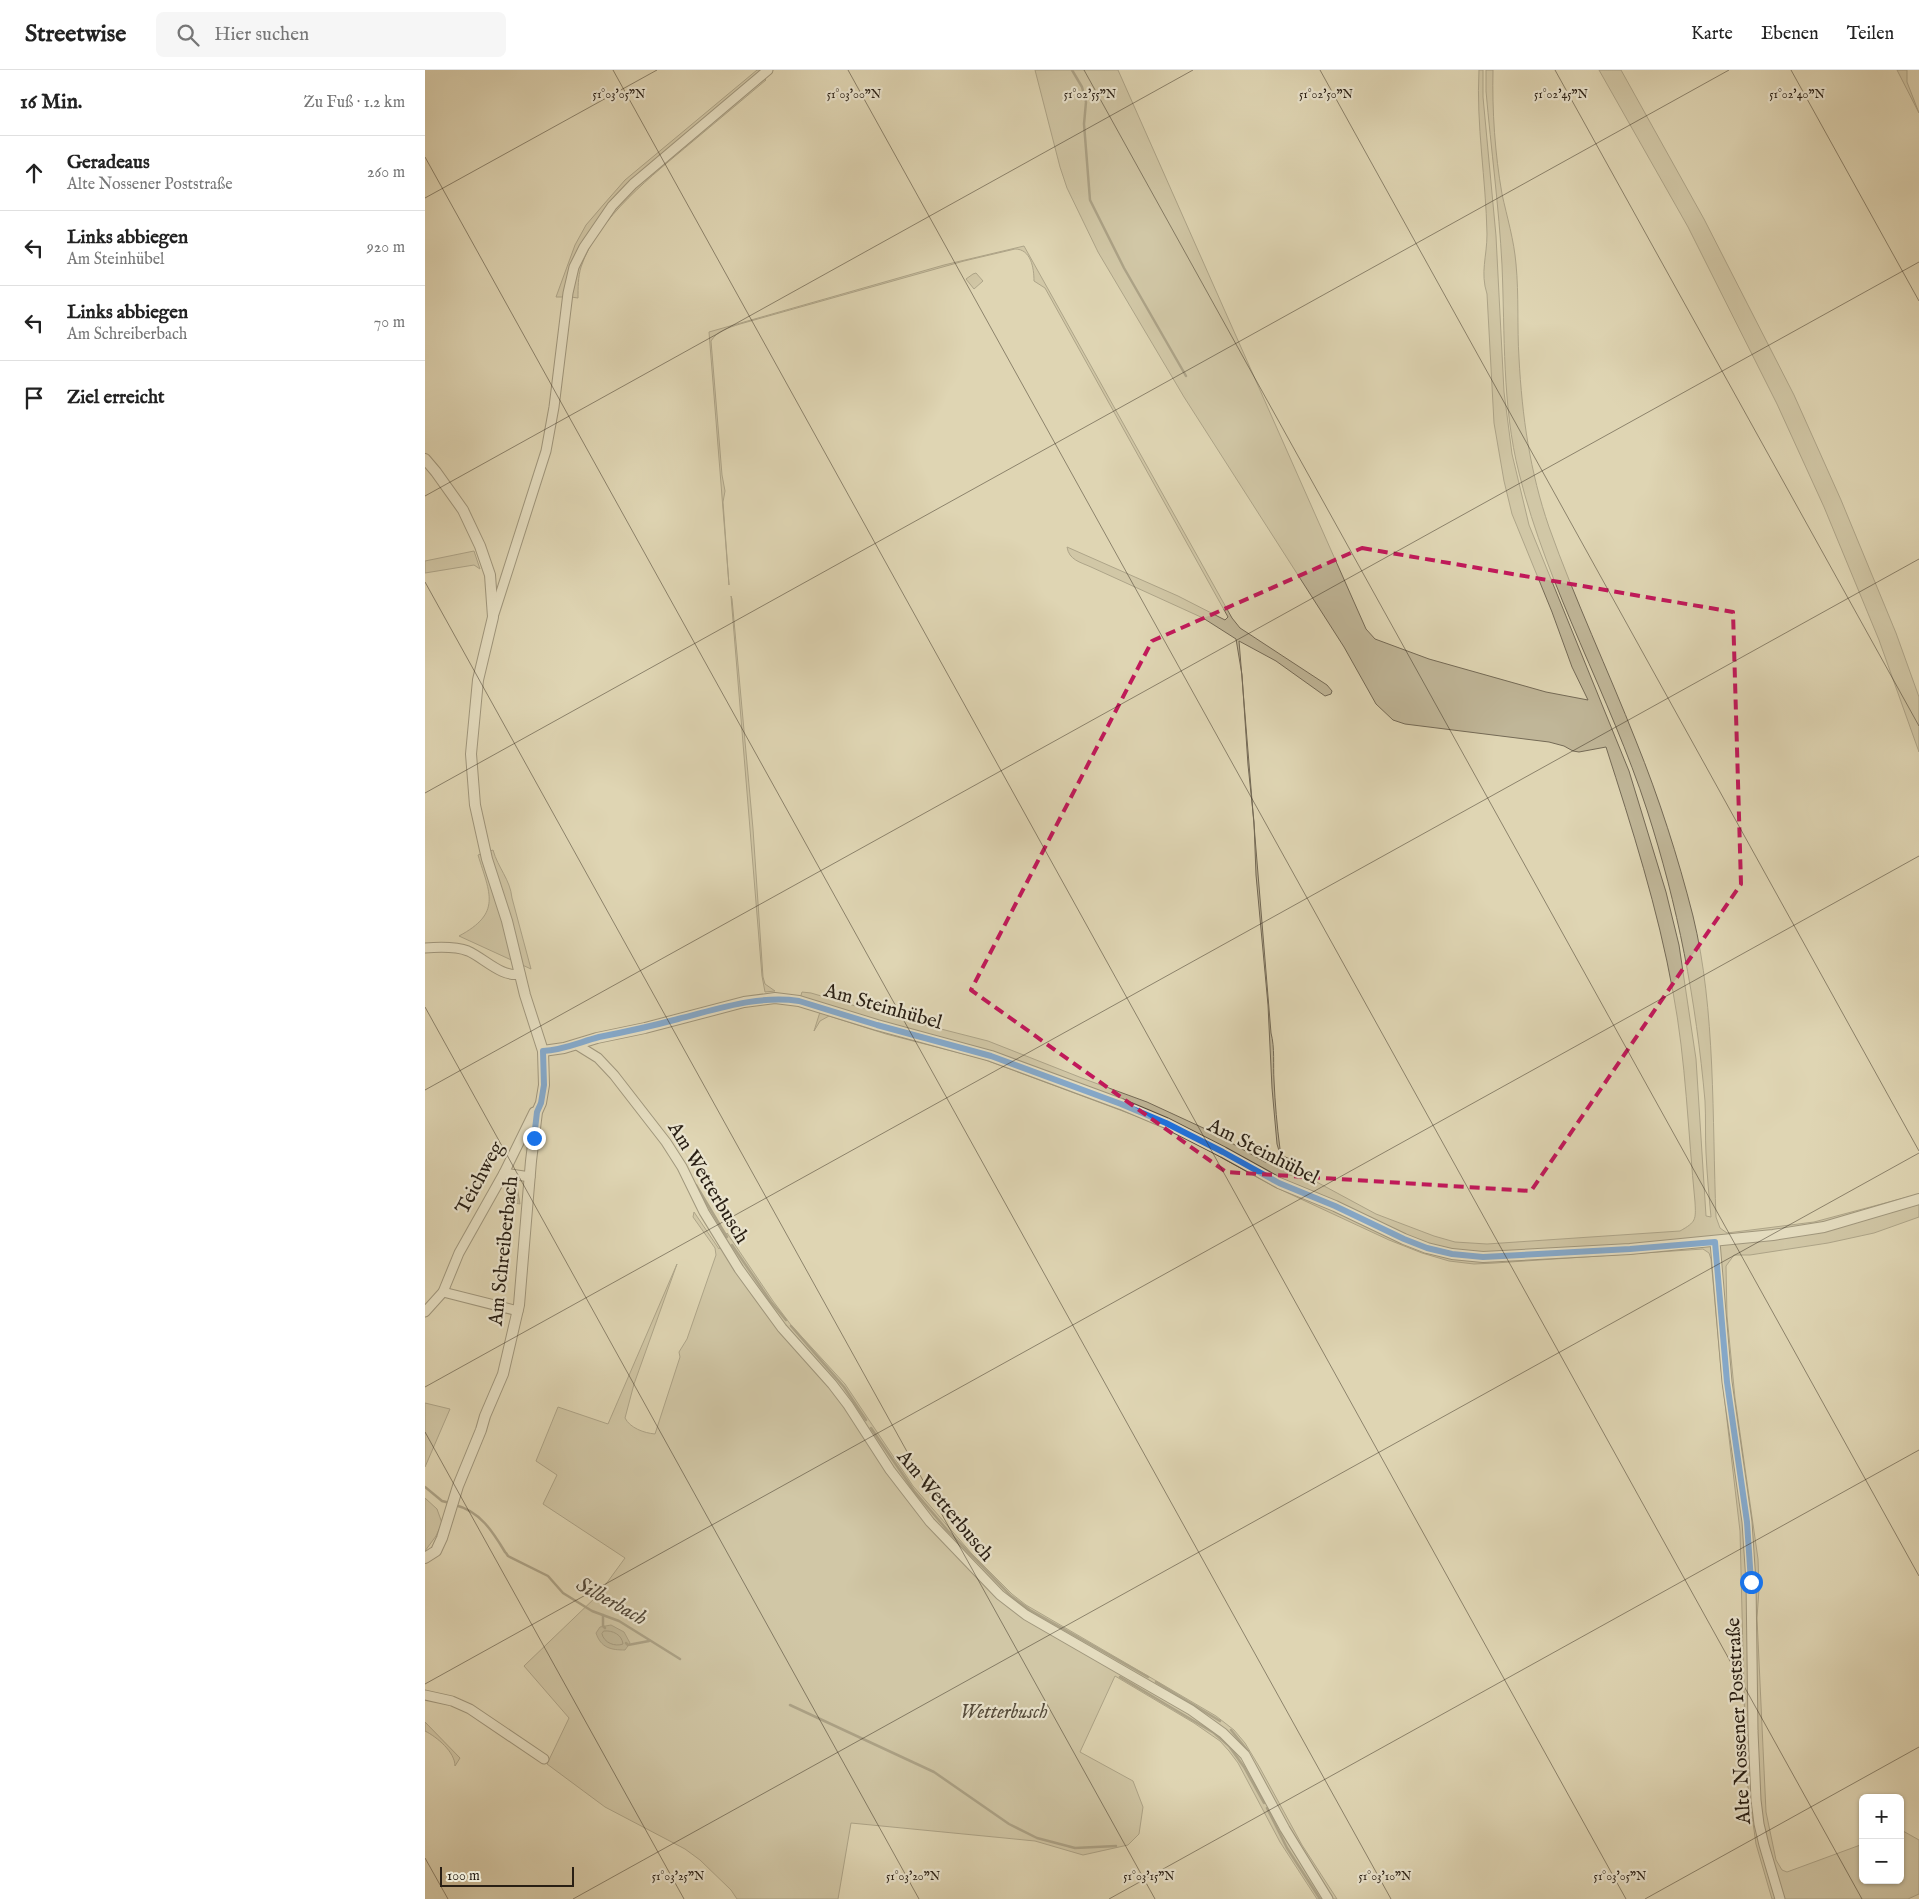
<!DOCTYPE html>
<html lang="de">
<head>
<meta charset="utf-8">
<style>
  body { margin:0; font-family:"IM FELL English",serif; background:#f6f6f6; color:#222 }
  .controls { position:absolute; right:15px; bottom:15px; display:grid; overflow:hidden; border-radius:8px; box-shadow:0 1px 4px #0004 }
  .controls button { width:45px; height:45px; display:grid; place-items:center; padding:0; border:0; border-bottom:1px solid #e0e0e0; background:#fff; color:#222; font:25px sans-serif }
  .scale { position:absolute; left:15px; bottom:12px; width:134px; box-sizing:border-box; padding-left:5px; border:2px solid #291f14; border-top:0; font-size:14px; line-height:18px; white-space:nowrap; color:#291f14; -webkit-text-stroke:4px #eae4ce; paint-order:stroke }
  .stop { position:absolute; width:15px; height:15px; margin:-11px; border:4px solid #1a73e8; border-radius:50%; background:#fff }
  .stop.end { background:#1a73e8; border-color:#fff; box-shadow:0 1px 5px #0008 }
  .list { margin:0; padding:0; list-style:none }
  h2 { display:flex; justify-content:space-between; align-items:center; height:65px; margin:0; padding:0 20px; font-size:21px }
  h2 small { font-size:16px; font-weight:400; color:#767676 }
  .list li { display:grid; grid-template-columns:32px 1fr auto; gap:15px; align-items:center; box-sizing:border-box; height:75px; padding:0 20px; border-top:1px solid #e0e0e0 }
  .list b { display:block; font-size:19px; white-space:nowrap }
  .list p { margin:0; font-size:16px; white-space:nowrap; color:#767676 }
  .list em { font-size:16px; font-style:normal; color:#767676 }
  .icon { flex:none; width:28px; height:28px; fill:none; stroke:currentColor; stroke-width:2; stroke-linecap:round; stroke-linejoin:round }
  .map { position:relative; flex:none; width:1494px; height:1829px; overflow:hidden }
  header { display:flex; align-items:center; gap:30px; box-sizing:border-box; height:70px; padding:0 25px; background:#fff; border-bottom:1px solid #e0e0e0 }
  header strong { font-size:24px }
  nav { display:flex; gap:28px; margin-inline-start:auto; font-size:18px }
  .search { width:350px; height:45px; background:#f6f6f6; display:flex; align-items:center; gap:12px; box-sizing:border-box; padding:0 18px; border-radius:8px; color:#767676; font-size:19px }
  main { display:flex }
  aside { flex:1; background:#fff }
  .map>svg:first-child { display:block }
</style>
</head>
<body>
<header>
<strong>Streetwise</strong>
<div class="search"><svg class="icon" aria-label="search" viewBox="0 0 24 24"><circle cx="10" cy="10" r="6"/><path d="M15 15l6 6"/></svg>Hier suchen</div>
<nav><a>Karte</a><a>Ebenen</a><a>Teilen</a></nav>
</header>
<main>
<aside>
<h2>16 Min.<small>Zu Fuß · 1.2 km</small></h2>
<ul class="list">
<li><svg class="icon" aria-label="ahead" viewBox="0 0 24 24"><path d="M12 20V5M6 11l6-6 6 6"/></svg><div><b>Geradeaus</b><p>Alte Nossener Poststraße</p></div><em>260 m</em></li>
<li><svg class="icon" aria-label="left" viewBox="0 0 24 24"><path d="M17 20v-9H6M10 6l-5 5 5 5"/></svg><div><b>Links abbiegen</b><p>Am Steinhübel</p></div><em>920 m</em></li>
<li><svg class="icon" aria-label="left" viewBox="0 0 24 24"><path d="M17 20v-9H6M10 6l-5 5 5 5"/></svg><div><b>Links abbiegen</b><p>Am Schreiberbach</p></div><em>70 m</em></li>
<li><svg class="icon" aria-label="arrive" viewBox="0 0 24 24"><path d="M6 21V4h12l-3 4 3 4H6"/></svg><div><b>Ziel erreicht</b></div></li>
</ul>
</aside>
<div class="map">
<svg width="1494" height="1829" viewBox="0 0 1494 1829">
  <rect width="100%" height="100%" fill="#dfd5b3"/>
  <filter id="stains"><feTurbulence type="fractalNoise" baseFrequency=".004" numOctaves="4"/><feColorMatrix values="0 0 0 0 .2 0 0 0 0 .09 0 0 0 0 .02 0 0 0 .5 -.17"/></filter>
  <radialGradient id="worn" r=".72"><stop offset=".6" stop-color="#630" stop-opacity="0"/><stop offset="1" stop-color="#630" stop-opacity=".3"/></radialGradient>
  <!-- green -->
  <g fill="#c0b698" stroke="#746a56">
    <polygon points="332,0 338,0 185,134 167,158 155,177 138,227 131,227 150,175 161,155 179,134 200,110"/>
    <path d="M610,0H693L941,559L950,569L1004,589L1121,622L1163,630L1147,597L1127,542L1087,444L1079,411L1069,353L1062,224C1055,202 1062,187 1062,164C1061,109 1051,55 1054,0H1058V27L1071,166L1079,322L1087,384L1104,455L1204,701L1241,822L1254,875L1271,989L1281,1146L1286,1147C1284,1126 1282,1104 1281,1083C1280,1066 1281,1048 1280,1031C1271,930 1253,836 1222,740C1185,626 1123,520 1094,403C1077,336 1080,264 1077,195C1074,137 1066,79 1061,21V0H1068C1067,41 1070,84 1077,124C1082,147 1089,170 1091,194C1094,225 1092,257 1094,288C1097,346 1105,402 1124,457C1150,530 1183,600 1211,671C1234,728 1253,787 1268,846C1291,940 1287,1049 1291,1147L1295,1158L1302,1163L1389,1152L1494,1124V1147L1449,1163L1403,1173L1325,1185H1309L1301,1196L1302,1246L1310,1328L1333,1489L1334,1519L1332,1548L1341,1742L1351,1790L1357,1800L1362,1802L1438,1774V1810H1475V1761H1478L1494,1770V1824L1483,1829H1347L1331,1774L1321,1703L1315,1461L1296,1299L1286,1189L1284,1183L1278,1179L1070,1193L1049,1194L1024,1191L997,1183L964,1170L850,1117L750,1062L711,1046L558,989L461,964L404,946L395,951L389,961L395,942L373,935L377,922L386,923L465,946L563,971L662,1010L722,1032L787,1062L840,1092L848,1093L857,1091L852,1074L847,1018L843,935L831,805L829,752L823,695L817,605L811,569L778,548L666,497C655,492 644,490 642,477L753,526L800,550L803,547L620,218L609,211C609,198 606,179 590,179L539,191L315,254C303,258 293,260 286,271L297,405L300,421L298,432L304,515L284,262L519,195L599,176L807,548L815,558L902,615L907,621L906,624L900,626L851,591L814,571L846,963C850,978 848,995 849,1010C850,1033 852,1056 855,1079L858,1086L872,1092L888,1110L951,1144L1009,1166L1030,1172L1062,1174L1255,1161C1271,1152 1271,1150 1270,1132C1263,1062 1261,991 1248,922C1233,839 1207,758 1181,677L1154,682L1148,681L1139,676L1124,672L980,654L968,650L951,634L919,577L759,327L673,182L642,118L635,97Z"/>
    <polygon points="1174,0 1196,0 1279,149 1369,325 1416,430 1471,563 1494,627 1494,682 1454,570 1399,437 1352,334 1263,157"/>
    <polygon points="1472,0 1482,0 1482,12 1494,43"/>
    <path d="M340,9L341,10C316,31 292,51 267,72C229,104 172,148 156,197C153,207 153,218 153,228L146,227L153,197L175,157L211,115L301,39Z"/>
    <polygon points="551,203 558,211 549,219 541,209 548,204"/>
    <polygon points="49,481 55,499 49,495 0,503 0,491"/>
    <polygon points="306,526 307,529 328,759 338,907 340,914 350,921 340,922 337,906"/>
    <path d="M68,780C73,798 85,809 87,828L106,899L34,866C77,843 65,824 53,785Z"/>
    <path d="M269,1142L294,1179L302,1163L348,1231L366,1255L420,1314L488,1416L547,1484L587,1524L601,1535L723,1606L791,1646L809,1660L820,1673L835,1698L877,1775L912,1829H892L855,1772L813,1693L804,1681L795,1671L769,1653L690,1606L655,1682L708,1711L718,1737L714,1764L703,1775L658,1785L610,1771L426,1753L413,1829H312L306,1820L275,1790L260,1779L180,1737L122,1694L144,1648L99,1596L173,1525L200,1488L118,1434L132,1405L111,1391L133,1337L183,1354L252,1194L209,1314L200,1348C205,1358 219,1363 230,1364L255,1287L254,1282L262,1269L291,1185L290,1178L268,1147Z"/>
    <polygon points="0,1333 25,1339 0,1397"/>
    <polygon points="0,1428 12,1439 17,1453 11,1466 0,1481"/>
    <path d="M0,1652L35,1688L30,1696C30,1682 12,1667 0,1661Z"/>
  </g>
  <!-- water -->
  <g fill="#a1977d" stroke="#716753">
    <polygon points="84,1115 92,1116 95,1134 84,1132 80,1129"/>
    <path d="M186,1555L199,1562L205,1573L200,1580C186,1580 176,1578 171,1563L175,1557Z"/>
  </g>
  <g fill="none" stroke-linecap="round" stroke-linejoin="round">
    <!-- shore -->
    <path stroke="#655b48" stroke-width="1" d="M179,1561C188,1560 197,1565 198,1574C190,1577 179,1573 177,1564Z"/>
    <!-- stream -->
    <g stroke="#716753" stroke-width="2.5">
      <polyline points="647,0 657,17 661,32 659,54 665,130 699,198 761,306"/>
      <polyline points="271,1115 302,1167"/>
      <polyline points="307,1175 346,1232 361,1250"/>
      <polyline points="366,1256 419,1317 441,1350"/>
      <polyline points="446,1358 489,1421 523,1461 586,1526 605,1540 723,1607"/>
      <polyline points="0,1417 17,1431 25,1433"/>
      <path d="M30,1435C55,1441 68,1462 80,1482"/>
      <polyline points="81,1483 83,1486 123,1506 138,1523 167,1541 194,1551 255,1589"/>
      <polyline points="178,1545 178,1556 180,1558"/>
      <polyline points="201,1573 203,1575 224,1571"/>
      <polyline points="695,1607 789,1663 804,1676 819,1697 839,1733"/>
      <polyline points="731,1612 795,1651"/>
      <polyline points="365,1635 509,1702 584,1754 612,1768 650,1778 691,1776"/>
      <polyline points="806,1660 823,1681"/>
      <polyline points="842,1738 862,1778 895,1829"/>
    </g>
    <!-- minor casing -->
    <g stroke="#564c3c" stroke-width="11">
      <g id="minor">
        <polyline points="69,544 121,381 129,337 143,223 149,197 159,177 187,136 208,114 343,0"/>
        <path d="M0,878C13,877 30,876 43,881C59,888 77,908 95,904"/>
        <polyline points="152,975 173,988 189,1005 241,1072 257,1097 279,1142 314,1199 357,1258 407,1314 423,1335 465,1400 505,1452 575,1525 601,1545 766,1640 798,1663 820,1685 860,1759 903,1829"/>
        <polyline points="79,1103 105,1107"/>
        <polyline points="1290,1172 1302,1312 1322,1452 1326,1512 1328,1661 1331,1730 1334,1754 1339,1775 1355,1829"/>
        <polyline points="18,1222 93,1241"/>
        <polyline points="0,1242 18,1222 34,1183 79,1103 109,1042 112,1042"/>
        <polyline points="0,1625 27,1631 45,1639 119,1689"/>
      </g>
    </g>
    <!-- tertiary casing -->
    <g stroke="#564c3c" stroke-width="12">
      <g id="tertiary">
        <polyline points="0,389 11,402 38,440 55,476 65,505 68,547 53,610 46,684 50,735 62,789 82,851 100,925 118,981 119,1015 116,1033 112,1042 106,1091 94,1235 78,1304 60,1346 56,1360 33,1416 17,1468 11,1481 0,1488"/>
        <polyline points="118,981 139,978 172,968 220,958 319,932 350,928 374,931 452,955 566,986 696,1034 741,1053 798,1082 854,1113 910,1136 979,1169 1002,1178 1027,1184 1058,1187 1205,1179 1348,1165 1399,1157 1494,1129"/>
      </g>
    </g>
    <!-- minor -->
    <use href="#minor" stroke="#eae4ce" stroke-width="9"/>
    <!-- tertiary -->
    <use href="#tertiary" stroke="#eae4ce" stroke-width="10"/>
  </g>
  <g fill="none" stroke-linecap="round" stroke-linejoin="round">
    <!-- route -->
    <path stroke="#1a73e8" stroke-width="6" d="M109,1068L112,1042L116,1033L119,1015L118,981C138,980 155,972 174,967C200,962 227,956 253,949C293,939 332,925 374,931L452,955L566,986L696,1034L741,1053L798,1082L854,1113L910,1136L979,1169L1002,1178L1027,1184L1058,1187L1205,1179L1290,1172L1302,1312L1322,1452L1326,1512"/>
  </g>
  <!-- marked area -->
  <path d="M0 0H1494V1829H0ZM937,478L1308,542L1316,814L1106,1121L801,1102L546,920L727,571Z" fill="#dfd5b3" fill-opacity=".55" fill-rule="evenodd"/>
  <path fill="none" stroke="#c2185b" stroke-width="4" stroke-dasharray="10 6" stroke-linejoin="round" d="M937,478L1308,542L1316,814L1106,1121L801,1102L546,920L727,571Z"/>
  <!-- ticks -->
  <path fill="none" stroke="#291f14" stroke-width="1" stroke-opacity="0.45" d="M188,0L1201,1829M423,0L1437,1829M659,0L1494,1506M895,0L1494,1081M1130,0L1494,656M1366,0L1494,231M0,87L966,1829M0,128L232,0M0,426L768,0M0,512L730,1829M0,723L1304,0M0,937L494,1829M0,1020L1494,192M0,1317L1494,489M0,1362L259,1829M0,1614L1494,786M0,1788L23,1829M148,1829L1494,1083M684,1829L1494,1380M1220,1829L1494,1677"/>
  <g text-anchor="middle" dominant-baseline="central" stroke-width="4.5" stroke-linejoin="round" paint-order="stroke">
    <!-- street labels -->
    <g font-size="20" fill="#291f14" stroke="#eae4ce">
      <text transform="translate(458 937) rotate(16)">Am Steinhübel</text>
      <text transform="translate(838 1082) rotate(27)">Am Steinhübel</text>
      <text transform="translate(55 1108) rotate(-62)">Teichweg</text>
      <text transform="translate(283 1113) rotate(59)">Am Wetterbusch</text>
      <text transform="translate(79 1181) rotate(-84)">Am Schreiberbach</text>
      <text transform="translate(520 1436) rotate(50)">Am Wetterbusch</text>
      <text transform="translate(1314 1651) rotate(-93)">Alte Nossener Poststraße</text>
    </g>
    <!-- park labels -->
    <g font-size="20" font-style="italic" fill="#564c3c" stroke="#eae4ce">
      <text x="579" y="1642">Wetterbusch</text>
    </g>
    <!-- water labels -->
    <g font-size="21" font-style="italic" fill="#534939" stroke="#eae4ce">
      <text transform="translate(186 1532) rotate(29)">Silberbach</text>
    </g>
  </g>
  <g font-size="12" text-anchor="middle" fill="#291f14" stroke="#eae4ce" stroke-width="4.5" stroke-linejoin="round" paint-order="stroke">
    <text x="194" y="28">51°03'05"N</text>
    <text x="429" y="28">51°03'00"N</text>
    <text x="665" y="28">51°02'55"N</text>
    <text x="901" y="28">51°02'50"N</text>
    <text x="1136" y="28">51°02'45"N</text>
    <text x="1372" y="28">51°02'40"N</text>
    <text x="253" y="1810">51°03'25"N</text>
    <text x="488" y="1810">51°03'20"N</text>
    <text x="724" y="1810">51°03'15"N</text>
    <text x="960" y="1810">51°03'10"N</text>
    <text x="1195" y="1810">51°03'05"N</text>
  </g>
  <rect width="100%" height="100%" filter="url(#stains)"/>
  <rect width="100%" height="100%" fill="url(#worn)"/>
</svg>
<div class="controls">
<button>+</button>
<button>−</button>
</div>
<div class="scale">100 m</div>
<div class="stop" style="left:1326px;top:1512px"></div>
<div class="stop end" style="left:109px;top:1068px"></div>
</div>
</main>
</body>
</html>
